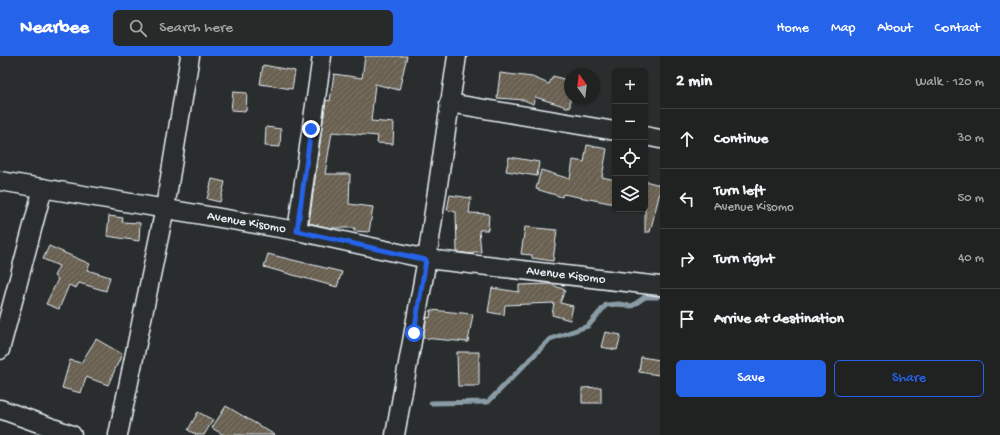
<!DOCTYPE html>
<html lang="en">
<head>
<meta charset="utf-8">
<style>
  body { margin:0; font-family:"Gochi Hand",sans-serif; background:#282a2a; color:#f1f3f6 }
  .controls { position:absolute; right:12px; top:12px; display:grid; overflow:hidden; border-radius:6px; box-shadow:0 1px 3px #0004 }
  .controls button { width:36px; height:36px; display:grid; place-items:center; padding:0; border:0; border-bottom:1px solid #3d3f40; background:#202222; color:#f1f3f6; font:20px sans-serif }
  .compass { position:absolute; left:564px; top:12px; width:36px; height:36px; border-radius:50%; background:#202222; box-shadow:0 1px 3px #0004; rotate:346deg }
  .stop { position:absolute; width:12px; height:12px; margin:-9px; border:3px solid #2563eb; border-radius:50%; background:#fff }
  .stop.end { background:#2563eb; border-color:#fff; box-shadow:0 1px 4px #0008 }
  .list { margin:0; padding:0; list-style:none }
  h2 { display:flex; justify-content:space-between; align-items:center; height:52px; margin:0; padding:0 16px; font-size:17px }
  h2 small { font-size:13px; font-weight:400; color:#a2a4a5 }
  .list li { display:grid; grid-template-columns:26px 1fr auto; gap:12px; align-items:center; box-sizing:border-box; height:60px; padding:0 16px; border-top:1px solid #3d3f40 }
  .list b { display:block; font-size:15px; white-space:nowrap }
  .list p { margin:0; font-size:13px; white-space:nowrap; color:#a2a4a5 }
  .list em { font-size:13px; font-style:normal; color:#a2a4a5 }
  .actions { display:flex; gap:8px; padding:12px 16px }
  .actions a { flex:1; padding:9px 0; border:1px solid #2563eb; border-radius:6px; text-align:center; font-size:14px; color:#2563eb }
  .actions .main { background:#2563eb; color:#fff }
  .icon { flex:none; width:22px; height:22px; fill:none; stroke:currentColor; stroke-width:2; stroke-linecap:round; stroke-linejoin:round }
  .map { position:relative; flex:none; width:660px; height:379px; overflow:hidden }
  header { display:flex; align-items:center; gap:24px; box-sizing:border-box; height:56px; padding:0 20px; background:#2563eb; color:#fff }
  header strong { font-size:19px }
  nav { display:flex; gap:22px; margin-inline-start:auto; font-size:14px }
  .search { width:280px; height:36px; background:#282a2a; display:flex; align-items:center; gap:10px; box-sizing:border-box; padding:0 14px; border-radius:6px; color:#a2a4a5; font-size:15px }
  main { display:flex }
  aside { flex:1; background:#202222 }
  .map>svg:first-child { display:block }
</style>
</head>
<body>
<header>
<strong>Nearbee</strong>
<div class="search"><svg class="icon" aria-label="search" viewBox="0 0 24 24"><circle cx="10" cy="10" r="6"/><path d="M15 15l6 6"/></svg>Search here</div>
<nav><a>Home</a><a>Map</a><a>About</a><a>Contact</a></nav>
</header>
<main>
<div class="map">
<svg width="660" height="379" viewBox="0 0 660 379">
  <defs>
    <pattern id="building-hatch" width="6" height="6" patternUnits="userSpaceOnUse"><rect width="6" height="6" fill="#696151"/><path d="M-1 1l2-2M0 6l6-6M5 7l2-2" fill="none" stroke="#7e786b"/></pattern>
  </defs>
  <rect width="100%" height="100%" fill="#2a2d2e"/>
  <filter id="ink" filterUnits="userSpaceOnUse"><feTurbulence type="fractalNoise" baseFrequency=".025" numOctaves="2"/><feDisplacementMap in="SourceGraphic" scale="8" xChannelSelector="R" yChannelSelector="G"/><feConvolveMatrix kernelMatrix="1 2 1 2 8 2 1 2 1" color-interpolation-filters="sRGB"/></filter>
  <g filter="url(#ink)">
    <g fill="none" stroke-linecap="round" stroke-linejoin="round">
      <!-- stream -->
      <polyline stroke="#8a9ca6" stroke-width="5" points="431,347 488,346 550,283 588,270 606,249 619,248 632,250 645,241 657,241 660,237"/>
    </g>
    <!-- building -->
    <g fill="url(#building-hatch)" stroke="#e8f1f8">
      <polygon points="365,0 407,0 399,34 375,28 371,65 394,67 393,88 377,87 378,80 332,76 325,118 350,118 349,148 373,151 369,176 354,175 355,172 331,172 309,167 326,44 330,45 334,18 362,22"/>
      <polygon points="263,9 295,15 292,33 260,28"/>
      <polygon points="500,17 532,21 549,28 553,20 570,25 570,52 535,41 533,48 524,44 497,42"/>
      <polygon points="233,36 247,37 246,55 231,54"/>
      <polygon points="266,71 281,73 280,91 265,90"/>
      <polygon points="587,89 607,93 602,121 615,124 615,148 563,138 562,141 536,133 541,114 570,123 573,104 584,106"/>
      <polygon points="509,101 539,106 537,120 506,115"/>
      <polygon points="212,123 225,126 220,146 207,143"/>
      <polygon points="645,125 660,129 660,136 650,176 645,176"/>
      <polygon points="450,139 471,142 469,157 489,158 488,174 479,174 481,196 473,196 473,198 457,196 456,156 447,154"/>
      <polygon points="109,160 123,162 122,166 140,167 139,185 107,180"/>
      <polygon points="525,171 557,174 553,205 532,202 532,199 521,198"/>
      <polygon points="49,190 90,208 87,214 110,221 106,235 79,227 76,232 69,229 59,253 46,248 58,223 54,220 59,210 43,203"/>
      <polygon points="268,198 342,216 337,231 264,211"/>
      <polygon points="550,228 565,234 560,247 573,250 570,264 552,259 554,247 505,249 504,259 488,256 492,232 519,236 519,229"/>
      <polygon points="431,254 473,258 468,286 423,282 427,261 430,262"/>
      <polygon points="605,276 621,279 617,294 601,291"/>
      <polygon points="96,283 122,298 108,329 86,321 81,337 62,332 70,304 81,307"/>
      <polygon points="457,296 479,296 479,330 458,330"/>
      <polygon points="641,301 660,304 659,319 639,316"/>
      <polygon points="601,331 601,347 582,347 582,332"/>
      <polygon points="226,350 275,379 224,379 212,372"/>
      <polygon points="198,356 213,364 204,379 197,379 188,374"/>
    </g>
    <g fill="none" stroke-linecap="round" stroke-linejoin="round">
      <!-- street casing -->
      <g stroke="#e8f1f8" stroke-width="21">
        <g id="street">
          <polyline points="449,47 615,75"/>
          <polyline points="645,80 660,83"/>
          <path id="s1" d="M0,125L297,175L427,203L660,230"/>
          <polyline points="297,175 322,0"/>
          <polyline points="0,294 43,132"/>
          <polyline points="0,353 72,379"/>
          <polyline points="118,379 165,152 190,0"/>
          <polyline points="395,379 427,203 457,0"/>
        </g>
      </g>
      <!-- street -->
      <use href="#street" stroke="#2a2d2e" stroke-width="18"/>
    </g>
  </g>
  <g fill="none" stroke-linecap="round" stroke-linejoin="round" filter="url(#ink)">
    <!-- route -->
    <polyline stroke="#2563eb" stroke-width="5" points="311,73 297,175 426,204 414,277"/>
  </g>
  <g text-anchor="middle" dominant-baseline="central" stroke-width="4" stroke-linejoin="round" paint-order="stroke">
    <!-- street labels -->
    <g font-size="13" fill="#e8f1f8" stroke="#2a2d2e">
      <text stroke="none"><textPath href="#s1" startOffset="250">Avenue Kisomo</textPath></text>
      <text stroke="none"><textPath href="#s1" startOffset="574">Avenue Kisomo</textPath></text>
    </g>
  </g>
</svg>
<div class="controls">
<button>+</button>
<button>−</button>
<button><svg class="icon" aria-label="locate" viewBox="0 0 24 24"><circle cx="12" cy="12" r="6"/><path d="M12 2v4M12 18v4M2 12h4M18 12h4"/></svg></button>
<button><svg class="icon" aria-label="layers" viewBox="0 0 24 24"><path d="M12 4l9 5-9 5-9-5zM3 14l9 5 9-5"/></svg></button>
</div>
<svg class="compass" viewBox="-18 -18 36 36"><path d="M0-13l5 13h-10z" fill="#e53935"/><path d="M0 13l5-13h-10z" fill="#a2a4a5"/></svg>
<div class="stop" style="left:414px;top:277px"></div>
<div class="stop end" style="left:311px;top:73px"></div>
</div>
<aside>
<h2>2 min<small>Walk · 120 m</small></h2>
<ul class="list">
<li><svg class="icon" aria-label="ahead" viewBox="0 0 24 24"><path d="M12 20V5M6 11l6-6 6 6"/></svg><div><b>Continue</b></div><em>30 m</em></li>
<li><svg class="icon" aria-label="left" viewBox="0 0 24 24"><path d="M17 20v-9H6M10 6l-5 5 5 5"/></svg><div><b>Turn left</b><p>Avenue Kisomo</p></div><em>50 m</em></li>
<li><svg class="icon" aria-label="right" viewBox="0 0 24 24"><path d="M7 20v-9h11M14 6l5 5-5 5"/></svg><div><b>Turn right</b></div><em>40 m</em></li>
<li><svg class="icon" aria-label="arrive" viewBox="0 0 24 24"><path d="M6 21V4h12l-3 4 3 4H6"/></svg><div><b>Arrive at destination</b></div></li>
</ul>
<div class="actions"><a class="main">Save</a><a>Share</a></div>
</aside>
</main>
</body>
</html>
